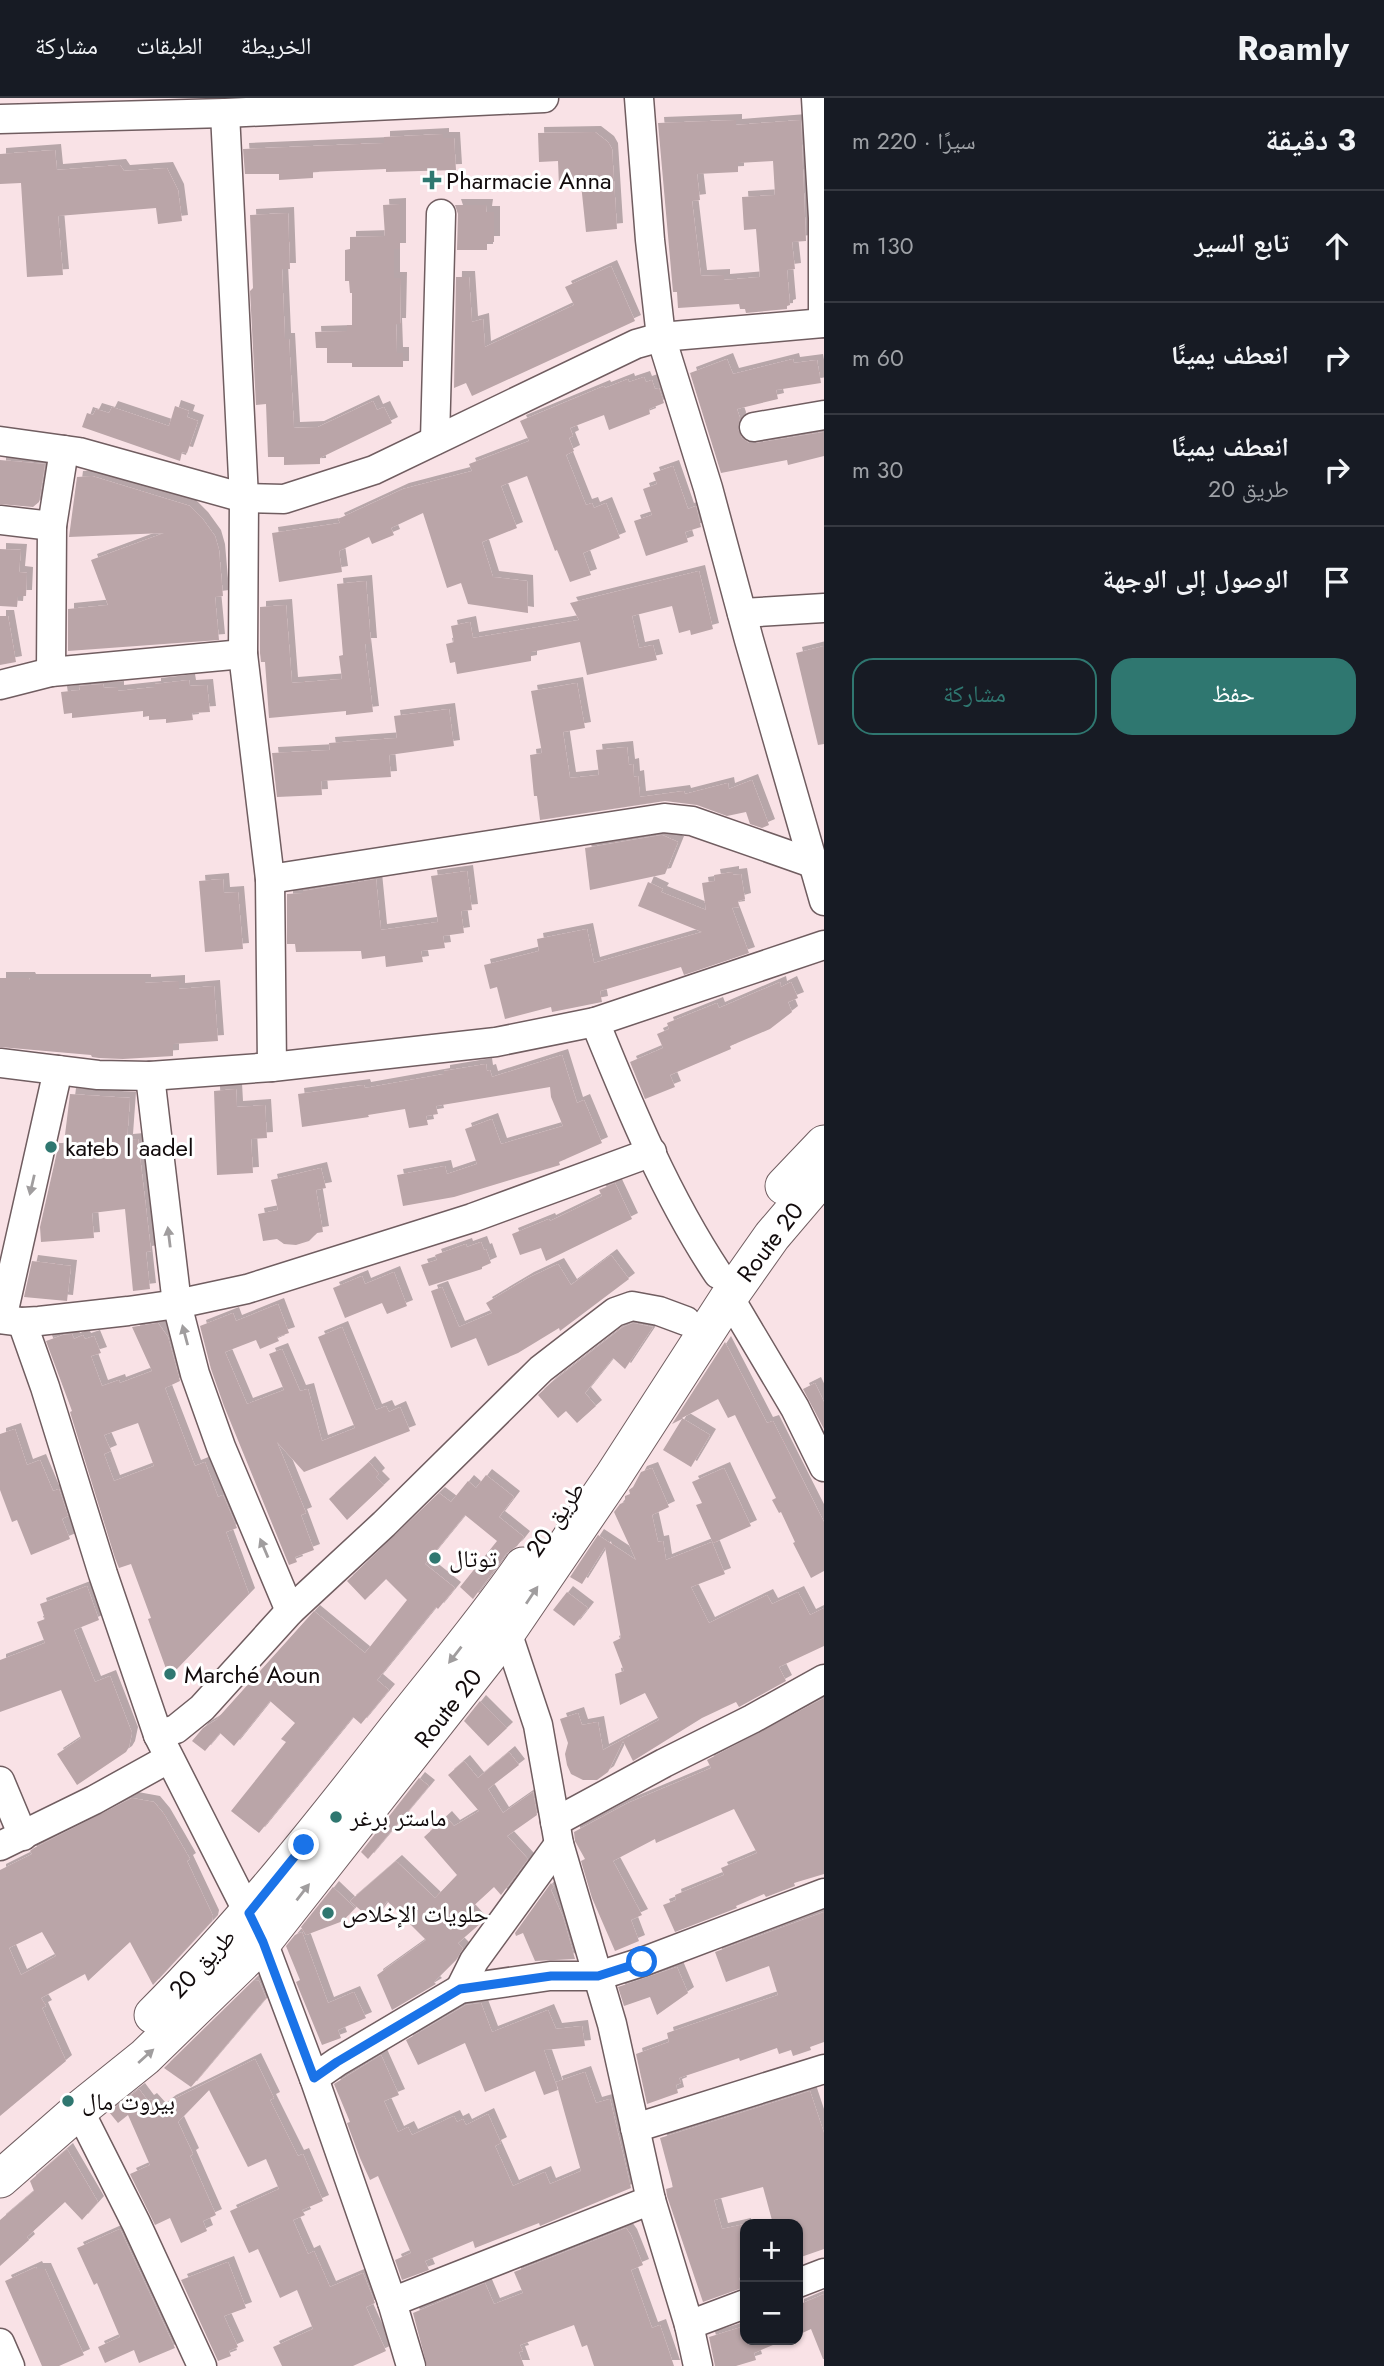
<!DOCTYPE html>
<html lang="ar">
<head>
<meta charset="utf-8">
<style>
  body { margin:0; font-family:Jost,"Noto Naskh Arabic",sans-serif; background:#242831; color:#f1f3f6; direction:rtl }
  .controls { position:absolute; right:21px; bottom:21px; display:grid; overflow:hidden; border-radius:14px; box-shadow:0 2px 5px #0004 }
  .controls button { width:63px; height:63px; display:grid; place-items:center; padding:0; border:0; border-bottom:2px solid #363941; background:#171b24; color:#f1f3f6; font:35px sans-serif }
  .stop { position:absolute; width:21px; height:21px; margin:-16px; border:5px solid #1a73e8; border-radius:50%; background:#fff }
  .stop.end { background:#1a73e8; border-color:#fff; box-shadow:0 2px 7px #0008 }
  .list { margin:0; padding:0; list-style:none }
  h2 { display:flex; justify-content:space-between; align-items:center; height:91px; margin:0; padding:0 28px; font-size:30px }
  h2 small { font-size:23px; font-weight:400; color:#9ea1a6 }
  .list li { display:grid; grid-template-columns:46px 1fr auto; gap:21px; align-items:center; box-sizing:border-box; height:112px; padding:0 28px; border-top:2px solid #363941 }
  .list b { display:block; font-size:26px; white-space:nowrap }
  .list p { margin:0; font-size:23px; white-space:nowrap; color:#9ea1a6 }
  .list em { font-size:23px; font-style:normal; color:#9ea1a6 }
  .actions { display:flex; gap:14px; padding:21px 28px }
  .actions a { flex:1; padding:16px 0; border:2px solid #2f7770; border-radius:21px; text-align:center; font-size:24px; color:#2f7770 }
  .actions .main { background:#2f7770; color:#fff }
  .icon { flex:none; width:38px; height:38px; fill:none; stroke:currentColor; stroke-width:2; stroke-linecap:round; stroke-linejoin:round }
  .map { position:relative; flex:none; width:824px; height:2268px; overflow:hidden; direction:ltr }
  header { display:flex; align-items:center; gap:42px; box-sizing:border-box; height:98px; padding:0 35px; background:#171b24; border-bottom:2px solid #363941 }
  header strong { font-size:33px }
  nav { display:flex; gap:38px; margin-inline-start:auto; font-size:24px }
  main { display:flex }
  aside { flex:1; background:#171b24 }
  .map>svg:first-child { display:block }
</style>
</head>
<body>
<header>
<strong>Roamly</strong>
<nav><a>الخريطة</a><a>الطبقات</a><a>مشاركة</a></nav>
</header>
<main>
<aside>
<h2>3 دقيقة<small>سيرًا · 220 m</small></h2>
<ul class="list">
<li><svg class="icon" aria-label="ahead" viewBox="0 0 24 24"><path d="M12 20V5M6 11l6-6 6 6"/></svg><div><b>تابع السير</b></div><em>130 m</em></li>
<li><svg class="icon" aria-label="right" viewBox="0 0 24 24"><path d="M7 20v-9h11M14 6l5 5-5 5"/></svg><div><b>انعطف يمينًا</b></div><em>60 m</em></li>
<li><svg class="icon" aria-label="right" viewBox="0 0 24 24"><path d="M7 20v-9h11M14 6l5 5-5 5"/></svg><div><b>انعطف يمينًا</b><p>طريق 20</p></div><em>30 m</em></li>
<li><svg class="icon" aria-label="arrive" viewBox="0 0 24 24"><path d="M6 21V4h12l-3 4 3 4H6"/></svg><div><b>الوصول إلى الوجهة</b></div></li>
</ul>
<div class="actions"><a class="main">حفظ</a><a>مشاركة</a></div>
</aside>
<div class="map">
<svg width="824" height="2268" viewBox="0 0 824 2268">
  <defs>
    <filter id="shadow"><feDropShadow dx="6" dy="-6" stdDeviation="0" flood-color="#0004"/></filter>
  </defs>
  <rect width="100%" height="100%" fill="#f9e2e6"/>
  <!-- building -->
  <g fill="#baa5a8" fill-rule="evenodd" filter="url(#shadow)">
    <path d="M736,22V27L801,22L806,143L792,144L795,171L787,172L790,207L787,208V211L746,215L745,211H740L739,206L678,210L677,194H673L658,25ZM773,63L775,97L742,99L744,132L756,131L760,179L724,182V177L701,178L692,103L700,102L697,76L738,74V65Z"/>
    <polygon points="595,34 608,44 612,51 617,131 586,134 581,86 559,88 558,63 539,64 538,35"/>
    <polygon points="443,36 443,40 454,40 456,72 386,74 386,71 313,74 313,80 279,82 279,76 245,76 243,51 384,45 384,39"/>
    <polygon points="55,52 57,72 120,67 124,73 167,70 178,92 182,123 158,126 156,110 58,118 63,177 27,179 21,85 0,86 0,56"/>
    <polygon points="400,106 400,151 394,151 394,180 401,180 400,226 396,226 397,255 403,255 403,269 352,269 352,265 327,265 327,250 316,250 315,234 347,233 347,227 352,227 352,195 350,195 349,183 345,183 345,152 350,151 350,139 385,138 383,107"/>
    <polygon points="455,107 487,107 486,114 494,114 494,144 487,144 487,152 457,152 458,116"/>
    <polygon points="288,115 290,171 282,171 285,241 289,241 294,330 318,329 373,303 377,312 384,309 392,325 320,360 320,366 284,367 284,359 268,359 266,306 256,307 250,193 253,190 250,117"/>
    <polygon points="611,168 635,223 472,298 466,285 454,290 456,179 469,179 472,224 483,221 485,249 574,207 565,189"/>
    <polygon points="727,261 733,276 793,261 794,265 817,262 821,285 776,292 778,301 737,311 740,320 738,331 742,340 749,345 756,345 824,334 824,358 788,367 787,362 721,375 690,275"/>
    <polygon points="644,279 646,284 652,282 655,291 659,290 664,305 649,311 650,316 609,332 604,317 570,330 573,338 569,340 574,353 566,357 586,407 592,405 594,410 606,405 620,440 583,455 591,477 570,484 557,452 555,453 527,378 501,388 517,430 482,444 493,479 527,483 528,515 468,506 461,485 447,490 423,415 391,430 394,437 372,446 369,439 339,453 342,474 279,484 272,435 340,425 338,421 403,391 472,373 469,366 529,343 520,323 604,288 605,290 628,281 629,284"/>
    <polygon points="175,308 189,313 187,319 198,323 187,355 182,354 180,363 82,329 87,315 93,317 96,311 109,315 112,309 169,328"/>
    <polygon points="0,362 45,366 39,404 33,409 0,406"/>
    <polygon points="673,368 688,411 696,408 701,429 685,434 688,444 646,458 634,423 652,417 643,391 657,386 653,375"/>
    <polygon points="92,378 190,408 202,420 215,438 219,452 223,498 215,499 219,542 68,553 68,511 108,507 91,462 164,435 69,439 77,379"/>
    <polygon points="0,451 21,452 19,474 27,475 26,498 18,498 17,509 0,508"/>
    <polygon points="699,473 713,531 691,537 690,532 679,535 672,508 632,518 639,550 653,547 657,562 587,577 580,544 531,554 531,563 457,576 455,564 450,565 446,546 454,544 451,528 470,524 473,540 579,522 570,505"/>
    <polygon points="366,483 371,546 365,546 373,614 346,617 346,613 269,620 265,564 261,564 260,555 260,509 286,507 292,585 342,581 339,558 343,557 337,486"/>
    <polygon points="0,518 8,518 16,564 0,567"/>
    <polygon points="824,548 824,646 818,647 796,555"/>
    <polygon points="189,582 190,588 207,587 210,614 192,615 193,622 166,625 166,621 149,622 149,618 143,619 143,613 72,620 72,615 64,616 61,594 80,592 79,588 103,586 104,590 118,589 118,593 155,589 155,586"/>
    <polygon points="577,585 585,630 563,634 570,680 599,677 596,652 627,649 629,667 633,666 634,679 638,678 640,699 684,693 685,696 728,685 729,691 752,682 769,727 762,730 750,726 746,714 727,718 697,707 665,703 540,722 537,698 534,698 530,657 542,655 531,593"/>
    <polygon points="449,611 454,648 389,657 391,679 321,683 322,697 277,699 272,655 330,652 329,645 397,640 394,618"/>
    <polygon points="662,737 678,744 665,776 590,792 585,750"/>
    <polygon points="467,773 472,812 461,813 464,835 443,838 445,850 421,853 423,864 386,869 385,858 362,861 361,853 296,854 295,846 287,846 287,796 303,795 303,793 376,781 381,832 438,824 431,778"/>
    <polygon points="733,774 733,777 741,776 745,801 738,803 739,809 732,810 749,855 684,877 681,869 600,893 602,904 552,914 551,909 505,921 497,889 490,891 484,867 539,853 537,841 587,831 594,865 702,834 638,808 648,784 663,791 661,794 706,812 702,785 715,783 714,777"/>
    <polygon points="223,781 224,795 238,794 243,851 205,854 199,783"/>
    <polygon points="0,880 29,880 30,882 145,882 145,885 179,883 179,891 214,888 218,943 173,946 173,958 123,961 99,960 92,959 91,957 0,949"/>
    <polygon points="780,884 781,889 791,884 798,900 788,904 792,914 770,931 730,948 731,951 670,977 675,989 645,1001 630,964 663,950 657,936 669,931 667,925 717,905 719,910"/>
    <polygon points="562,957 577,1005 584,1002 602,1045 559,1064 560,1067 454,1099 403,1108 397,1077 445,1068 447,1076 477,1066 465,1031 492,1021 501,1046 563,1028 551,999 550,989 436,1008 438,1016 426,1018 428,1027 409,1030 405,1011 368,1017 369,1019 302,1029 298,996 364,987 365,990 444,976 444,973 486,966 487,973 490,972 492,979"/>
    <polygon points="236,991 237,1009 265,1007 267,1040 251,1041 253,1075 217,1077 214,993"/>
    <polygon points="70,996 130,1000 127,1042 138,1041 151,1153 146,1154 150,1191 133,1193 125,1111 92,1115 94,1140 41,1144 40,1129 59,1045 64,1045"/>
    <polygon points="321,1070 326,1090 316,1092 323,1134 317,1135 309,1143 296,1147 284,1146 277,1141 263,1143 258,1116 278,1112 271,1082"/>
    <polygon points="615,1085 632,1121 546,1163 541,1150 520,1157 512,1136 549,1121 550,1123 602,1098 599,1092"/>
    <polygon points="481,1144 484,1152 486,1151 491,1165 482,1169 482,1171 429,1188 421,1167 437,1162 435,1157 466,1146 467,1149"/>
    <polygon points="611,1157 629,1181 560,1233 559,1230 518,1255 488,1268 476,1240 451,1250 431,1193 442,1189 459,1229 492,1215 486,1205 528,1180 558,1166 571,1187"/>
    <polygon points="32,1163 71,1168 67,1203 24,1199"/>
    <polygon points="394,1174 407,1208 387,1216 382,1205 345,1220 333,1190 362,1178 365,1186"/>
    <polygon points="278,1206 289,1235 277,1239 279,1243 260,1251 256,1242 225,1254 247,1306 284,1292 269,1256 282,1251 300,1293 308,1291 322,1343 355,1330 318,1239 342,1229 376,1312 386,1308 389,1314 400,1309 410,1333 304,1374 277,1344 306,1415 301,1417 314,1452 295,1459 297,1464 289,1467 224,1308 211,1271 200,1228 233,1215 236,1223"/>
    <path d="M158,1225L168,1239L180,1283L165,1290L195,1368L205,1364L218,1399L223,1397L237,1430L226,1434L249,1496L169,1579L148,1521L151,1520L131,1466L119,1470L115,1460L70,1314L72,1313L46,1243L63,1237L72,1236L74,1241L83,1237L85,1241L94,1238L101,1255L91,1258L102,1288L119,1282L120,1285L152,1273L132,1229ZM138,1325L154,1368L114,1383L104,1356L111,1353L104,1337Z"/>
    <polygon points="633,1225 653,1229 625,1271 613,1260 585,1295 596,1308 577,1325 566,1313 558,1320 538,1297 552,1284 623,1229"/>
    <polygon points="725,1244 767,1325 773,1323 824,1424 824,1473 811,1480 793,1445 795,1444 781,1414 779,1415 772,1402 776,1400 735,1317 728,1320 718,1301 682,1320 710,1337 691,1369 663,1352 682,1321 672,1326"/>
    <polygon points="815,1285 824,1304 824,1331 803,1291"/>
    <polygon points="15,1331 27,1367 40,1362 53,1393 59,1391 68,1418 62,1421 70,1441 31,1457 17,1422 12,1424 0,1392 0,1336"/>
    <polygon points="369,1364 379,1376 376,1379 384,1387 347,1422 329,1401"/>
    <polygon points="652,1370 669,1409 652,1417 658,1444 663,1443 666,1462 712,1444 725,1476 691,1489 709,1525 767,1497 772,1506 798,1494 810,1517 824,1510 824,1548 779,1569 786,1583 739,1609 736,1604 702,1620 633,1663 623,1643 608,1674 597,1682 583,1682 571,1676 567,1667 565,1656 568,1645 560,1621 578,1615 582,1627 598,1624 603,1652 659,1622 645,1595 620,1607 615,1576 624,1573 613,1544 621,1540 605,1449 582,1486 570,1479 598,1437 636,1462 614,1414 620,1406 625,1404 625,1398 630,1396 629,1392 633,1389 641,1374"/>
    <polygon points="724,1370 751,1428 713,1445 696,1407 702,1405 692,1384"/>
    <polygon points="486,1377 514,1399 499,1419 524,1439 517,1448 506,1456 473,1501 460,1489 497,1443 465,1417 425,1466 455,1490 438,1511 436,1509 377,1582 389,1592 361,1626 353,1619 259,1735 231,1713 286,1644 281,1641 295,1625 270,1603 234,1648 220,1635 205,1653 192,1643 203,1630 216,1622 314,1513 365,1555 407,1502 386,1481 365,1502 347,1483 439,1395 451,1404 468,1383 476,1390"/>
    <polygon points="87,1488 99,1522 74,1532 95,1584 110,1578 132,1635 129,1649 126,1654 77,1687 57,1656 81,1640 61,1592 0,1614 0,1562 45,1545 37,1524 45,1521 40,1506"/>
    <polygon points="567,1494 588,1510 574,1528 553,1512"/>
    <polygon points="824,1600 824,1776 794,1785 795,1788 766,1799 764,1796 736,1808 737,1810 675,1834 663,1807 676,1802 675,1797 724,1777 721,1770 757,1755 734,1711 656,1745 655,1741 613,1763 642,1817 631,1822 639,1843 615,1853 592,1800 581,1763 585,1761 575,1743 574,1734 628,1705 711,1670 707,1662"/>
    <polygon points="480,1603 507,1630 488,1648 464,1623"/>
    <polygon points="509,1654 519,1667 488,1691 503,1715 533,1694 537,1717 507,1738 528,1761 501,1797 494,1789 469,1812 481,1825 458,1845 463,1850 456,1862 434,1884 436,1886 392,1912 377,1877 426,1842 387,1803 373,1823 350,1803 396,1763 435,1800 457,1777 424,1739 446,1719 454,1728 479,1713 448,1677 464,1663 478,1680"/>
    <polygon points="419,1680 429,1688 368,1761 361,1754"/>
    <path d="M132,1700L154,1704L164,1716L190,1761L187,1763L213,1818L212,1823L153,1887L130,1844L88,1883L85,1876L41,1900L46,1908L42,1910L66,1963L0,2018V1772L32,1756L30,1753L34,1750ZM42,1834L56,1858L21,1877L9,1850Z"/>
    <polygon points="551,1785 554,1789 551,1792 563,1819 575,1861 535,1863 523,1835 516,1838 515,1835"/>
    <polygon points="333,1789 355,1810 343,1823 306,1837 301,1829"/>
    <polygon points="824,1814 824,1944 810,1949 811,1952 793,1958 791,1952 779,1956 777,1950 740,1963 739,1960 679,1980 681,1985 676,1987 678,1995 647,2006 636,1956 669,1944 667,1935 778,1897 769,1868 726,1884 715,1854"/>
    <polygon points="302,1834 328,1905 354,1894 366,1920 338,1932 341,1940 322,1947 296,1884 300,1882 286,1848 295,1837"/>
    <polygon points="677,1869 688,1895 657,1917 650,1899 624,1908 618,1889"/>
    <polygon points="254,1882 259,1883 266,1900 191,1989 164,1970"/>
    <polygon points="481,1905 492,1934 548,1912 556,1931 582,1928 585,1948 544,1952 558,1992 544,1997 535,1973 485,1994 465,1945 418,1967 406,1942 466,1907"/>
    <polygon points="381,1957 399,1997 384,2003 398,2034 408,2029 412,2037 454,2018 457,2024 463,2021 466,2027 488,2016 501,2045 495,2048 513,2088 545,2074 550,2086 581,2073 556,1984 585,1974 596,2005 610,2001 631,2090 540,2128 539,2125 475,2150 473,2143 425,2163 429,2172 402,2182 395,2162 411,2155 378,2078 370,2082 360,2060 347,2025 350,2024 334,1986"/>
    <polygon points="255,1961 274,2000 270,2002 298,2058 303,2056 323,2103 302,2112 305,2117 293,2122 308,2156 314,2153 330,2189 363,2175 375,2205 366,2209 386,2253 353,2268 282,2268 273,2249 313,2231 297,2192 280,2200 258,2151 249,2155 230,2113 279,2091 266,2061 248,2069 209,1992 178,2024 193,2056 190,2058 216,2117 203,2123 207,2133 181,2145 170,2120 155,2127 130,2076 150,2067 128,2017 118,2025 109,2014 139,1991 148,2003 151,2001 160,2011 170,2003"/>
    <polygon points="810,1993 824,2035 824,2151 801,2159 798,2150 798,2126 773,2126 763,2089 714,2102 722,2131 745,2126 745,2166 740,2167 744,2178 739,2180 742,2190 703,2204 667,2098 666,2091 673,2089 660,2040"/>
    <polygon points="67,2051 98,2104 82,2122 65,2104 27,2139 29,2142 0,2168 0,2122 34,2093 30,2083"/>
    <polygon points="626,2130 631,2137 643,2167 631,2172 652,2230 660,2227 674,2268 594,2268 587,2247 582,2249 574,2227 520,2247 523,2253 519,2254 524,2268 427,2268 413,2215 485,2185 494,2206 523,2195 514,2174"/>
    <polygon points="120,2131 175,2250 139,2265 134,2252 105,2265 98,2249 120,2239 97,2185 94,2187 77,2150"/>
    <polygon points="228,2164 246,2210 224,2218 238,2249 229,2253 231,2258 218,2263 181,2182"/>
    <polygon points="36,2169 37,2171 45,2171 84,2257 59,2268 42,2268 5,2183"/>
    <polygon points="824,2196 824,2261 823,2261 811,2231 798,2237 798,2207"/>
    <polygon points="745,2228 745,2242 785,2242 754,2255 756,2262 736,2268 715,2268 709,2239"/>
  </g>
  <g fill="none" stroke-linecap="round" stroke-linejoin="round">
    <!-- minor casing -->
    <g stroke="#705d60" stroke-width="31">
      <g id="minor">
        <polyline points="639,0 650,142 661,239 708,390 749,542 824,803"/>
        <polyline points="816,0 823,120 823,225"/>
        <polyline points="225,15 244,400 243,556 270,781 272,969"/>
        <polyline points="0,21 225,15 544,0"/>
        <polyline points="754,329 824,317"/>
        <polyline points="435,342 441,116"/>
        <polyline points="0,343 79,354 244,400 284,401 374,372 636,246 661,239 824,225"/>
        <polyline points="0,422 52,428"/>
        <polyline points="742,515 824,510"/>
        <polyline points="51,574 52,428 64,352"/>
        <polyline points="0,587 51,574 243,556"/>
        <polyline points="270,781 664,720 692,723 812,765"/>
        <path d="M595,924C630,1010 666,1098 718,1176"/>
        <polyline points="0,965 98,977 150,978 272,969 496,944 595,924 824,847"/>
        <polyline points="150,978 177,1206 195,1276 221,1349 290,1513"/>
        <polyline points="729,1199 795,1310 824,1369"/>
        <polyline points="0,1221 22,1224 39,1223 128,1213 177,1206 247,1191 472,1120 652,1054"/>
        <polyline points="2,1221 58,972"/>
        <polyline points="22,1224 45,1289 103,1476 158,1637 263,1844 314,1980 392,2204 411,2268"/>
        <polyline points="507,1534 538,1627 559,1746 612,1926 651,2102 689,2227 698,2268"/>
        <polyline points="158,1637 176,1631 202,1610 290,1513 384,1426 541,1271 585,1237 615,1214 632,1208 659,1213 686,1223"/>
        <polyline points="0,1683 23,1738"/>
        <polyline points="555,1724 664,1665 752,1621 824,1581"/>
        <polyline points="0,1748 94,1702 168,1661"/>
        <polyline points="460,1891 474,1863 559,1746"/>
        <polyline points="314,1980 337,1964 460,1891 550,1878 598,1878 642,1864 824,1795"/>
        <polyline points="79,2012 136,2125 202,2268"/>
        <polyline points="635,2030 824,1971"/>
        <polyline points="798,2185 824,2175"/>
        <polyline points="392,2204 651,2102"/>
        <polyline points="689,2227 745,2206"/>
        <polyline points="0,2245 10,2268"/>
      </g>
    </g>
    <!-- major casing -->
    <g stroke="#705d60" stroke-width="39">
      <g id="major">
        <polyline points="784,1088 824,1046"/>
        <path d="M153,1917C243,1827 321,1728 399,1628C441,1575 485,1523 523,1468"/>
        <polyline points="0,2081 79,2012 145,1959 263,1844 507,1534 612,1380 729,1199 772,1138 824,1077"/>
      </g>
    </g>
    <!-- minor -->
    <use href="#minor" stroke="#fff" stroke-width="28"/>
    <!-- major -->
    <use href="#major" stroke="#fff" stroke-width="37"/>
  </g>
  <!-- one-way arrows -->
  <defs><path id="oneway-solid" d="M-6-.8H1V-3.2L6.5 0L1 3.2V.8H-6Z" transform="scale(1.75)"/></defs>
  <g fill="#a09d9e">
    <use href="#oneway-solid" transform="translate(32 1087) rotate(103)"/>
    <use href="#oneway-solid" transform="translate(169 1139) rotate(-97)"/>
    <use href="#oneway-solid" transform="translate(185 1237) rotate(-105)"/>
    <use href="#oneway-solid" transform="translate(264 1450) rotate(-113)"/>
    <use href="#oneway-solid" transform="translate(532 1497) rotate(-56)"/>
    <use href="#oneway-solid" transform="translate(455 1557) rotate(128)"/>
    <use href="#oneway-solid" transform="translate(303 1794) rotate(-52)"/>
    <use href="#oneway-solid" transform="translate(146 1958) rotate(-42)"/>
  </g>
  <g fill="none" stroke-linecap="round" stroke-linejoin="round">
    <!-- route -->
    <polyline stroke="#1a73e8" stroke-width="9" points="304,1747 249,1815 263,1844 314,1980 337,1964 460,1891 551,1878 598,1878 642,1864"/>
  </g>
  <!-- markers -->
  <g fill="#2f7770" stroke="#fff" stroke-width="2.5">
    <path d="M428.5 71.5h7v7h7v7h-7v7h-7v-7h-7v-7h7z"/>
    <circle cx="51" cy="1049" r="7"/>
    <circle cx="435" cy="1460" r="7"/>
    <circle cx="170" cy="1576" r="7"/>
    <circle cx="336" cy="1719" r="7"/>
    <circle cx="328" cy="1815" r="7"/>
    <circle cx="68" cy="2003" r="7"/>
  </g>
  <g text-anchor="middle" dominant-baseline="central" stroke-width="6" stroke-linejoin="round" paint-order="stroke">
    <!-- poi labels -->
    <g font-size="24" fill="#120b0c" stroke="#fff" text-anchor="start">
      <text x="446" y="82">Pharmacie Anna</text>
      <text x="65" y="1049">kateb l aadel</text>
      <text x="449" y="1460">توتال</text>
      <text x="184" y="1576">Marché Aoun</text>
      <text x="350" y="1719">ماستر برغر</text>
      <text x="342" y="1815">حلويات الإخلاص</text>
      <text x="82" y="2003">بیروت مال</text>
    </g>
    <!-- street labels -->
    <g font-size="24" fill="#120b0c" stroke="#fff">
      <text transform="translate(770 1144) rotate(-53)">Route 20</text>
      <text transform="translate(555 1421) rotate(-56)">طريق 20</text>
      <text transform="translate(448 1610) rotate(-52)">Route 20</text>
      <text transform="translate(202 1865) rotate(-47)">طريق 20</text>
    </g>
  </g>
</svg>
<div class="controls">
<button>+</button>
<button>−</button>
</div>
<div class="stop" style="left:642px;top:1864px"></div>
<div class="stop end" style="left:304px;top:1747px"></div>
</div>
</main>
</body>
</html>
